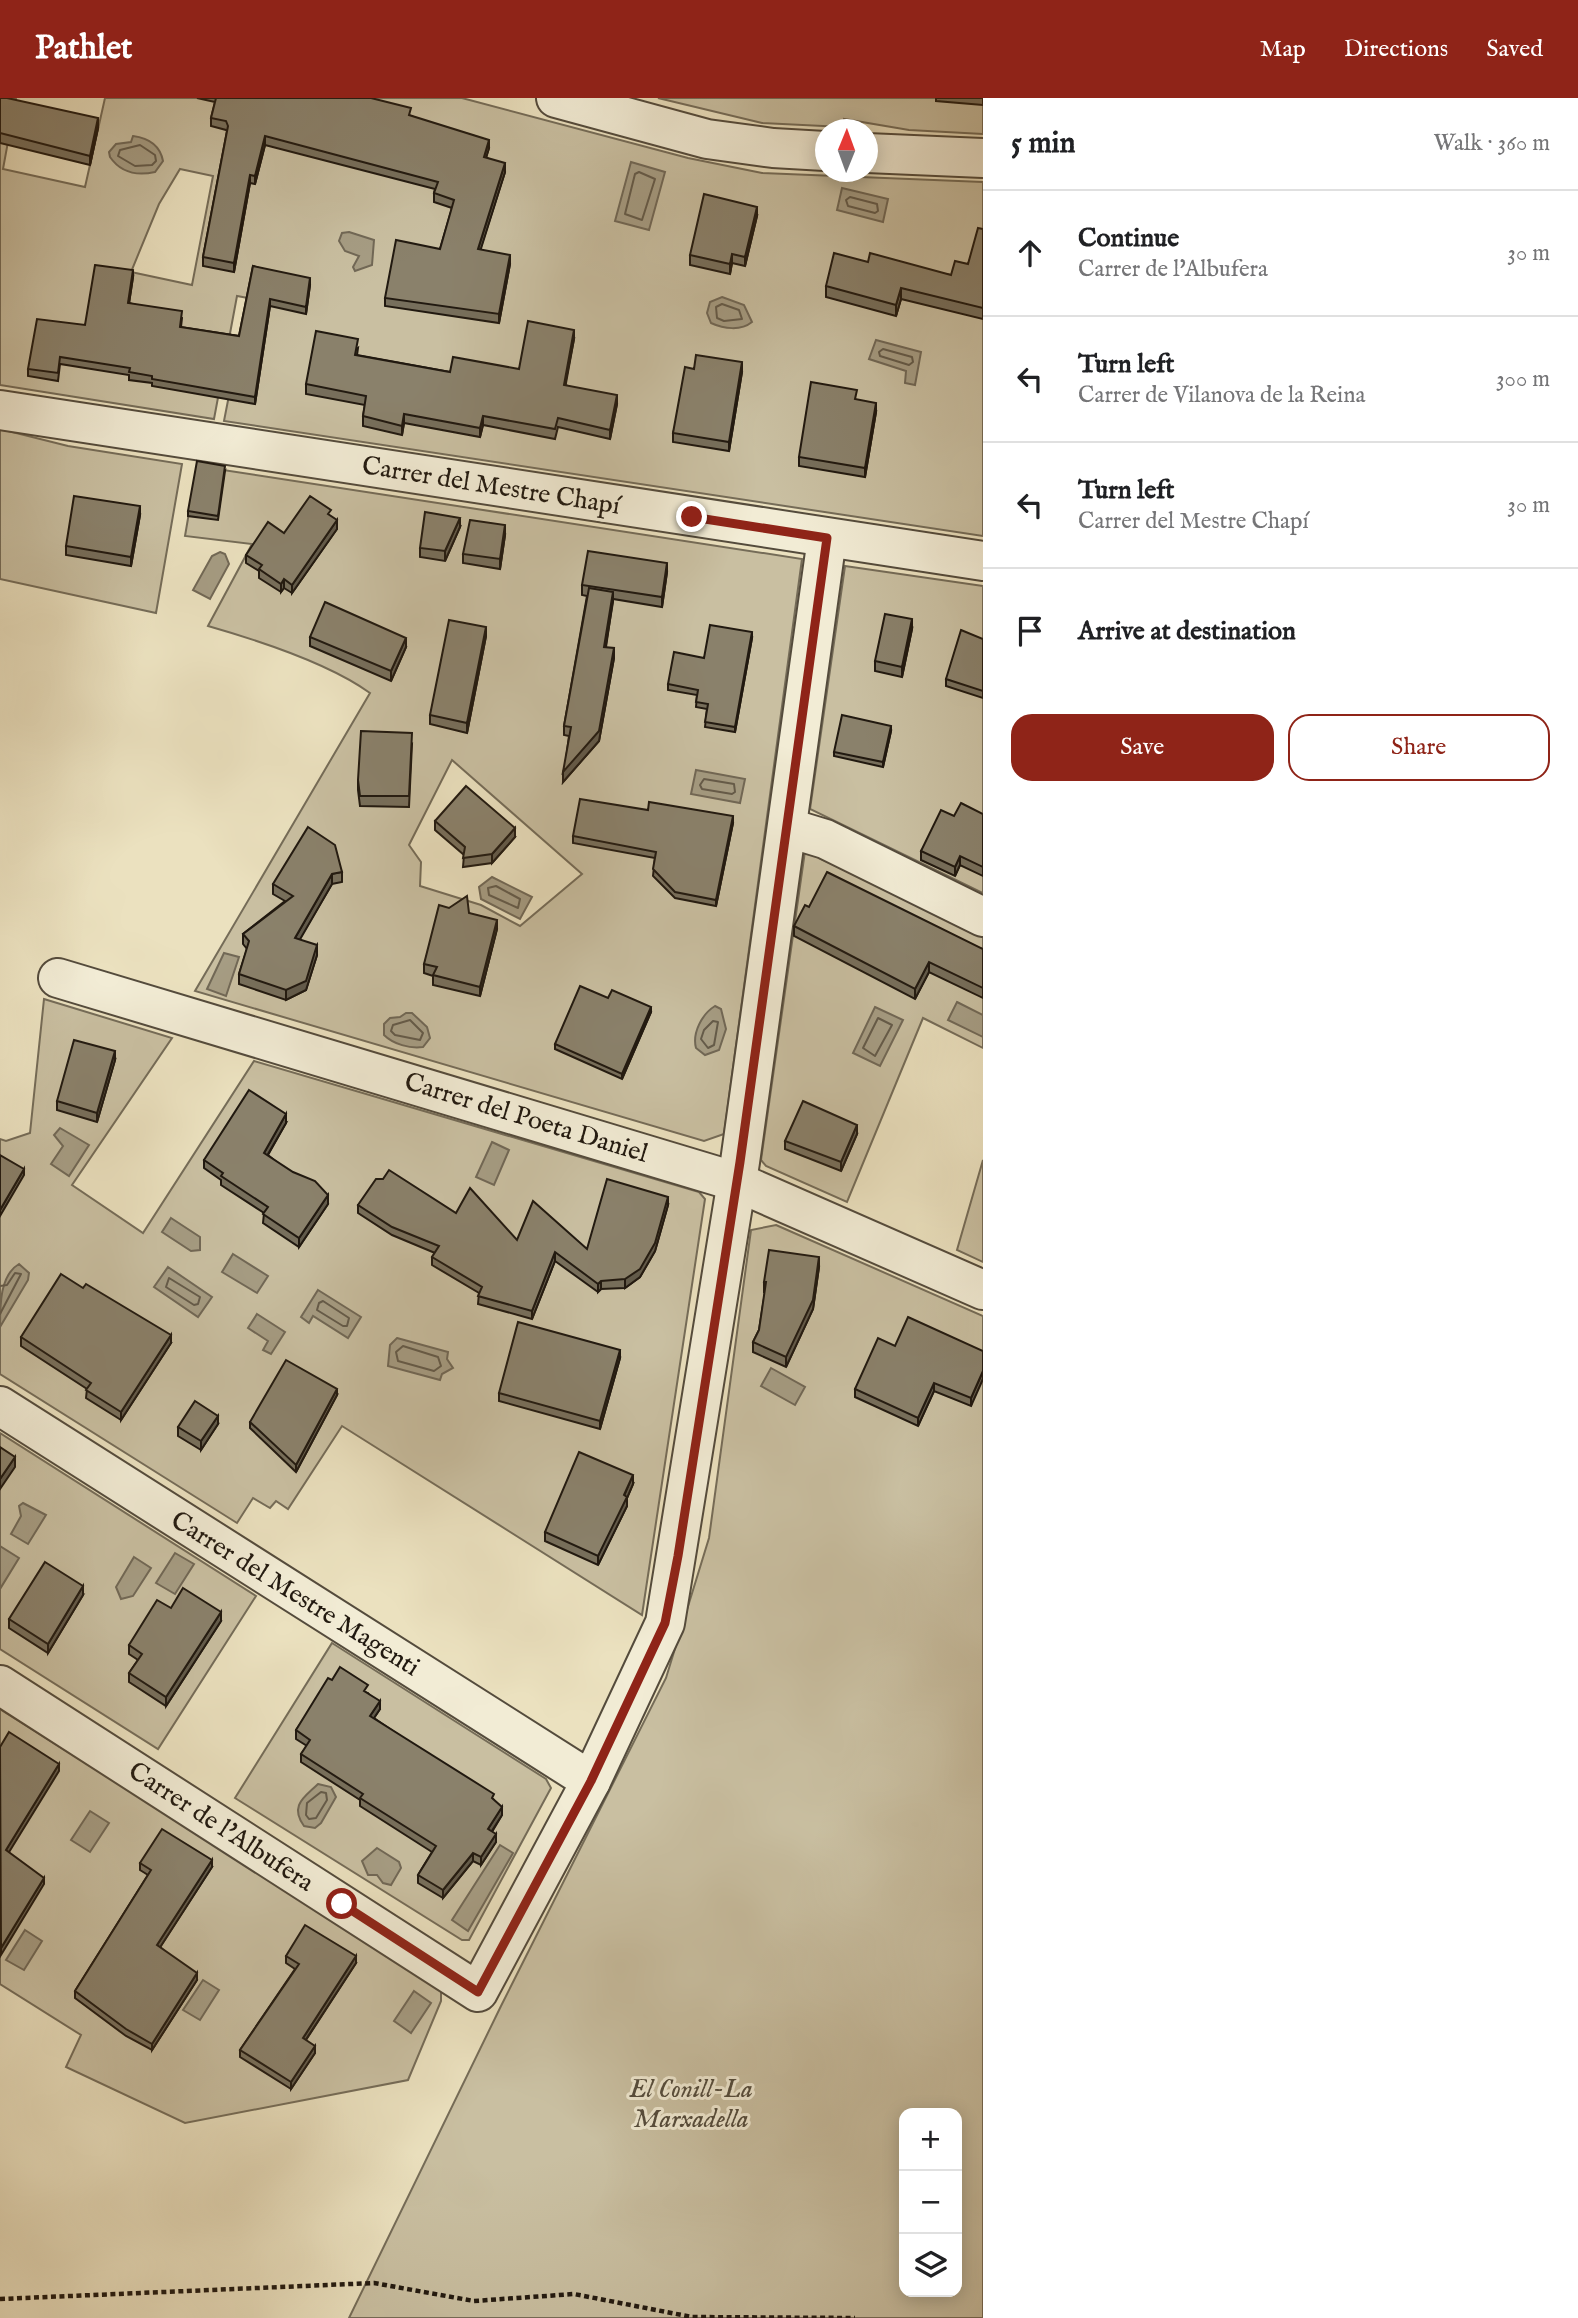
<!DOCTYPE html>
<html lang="en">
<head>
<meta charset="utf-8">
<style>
  body { margin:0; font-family:"IM FELL English",serif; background:#f6f6f6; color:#202124 }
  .controls { position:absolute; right:21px; bottom:21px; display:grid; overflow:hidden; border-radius:14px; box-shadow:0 4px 18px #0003 }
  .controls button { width:63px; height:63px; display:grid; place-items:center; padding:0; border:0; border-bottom:2px solid #e0e0e0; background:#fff; color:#202124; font:35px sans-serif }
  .compass { position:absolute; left:815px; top:21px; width:63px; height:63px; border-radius:50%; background:#fff; box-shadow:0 4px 18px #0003; rotate:1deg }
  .stop { position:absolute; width:21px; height:21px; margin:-16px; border:5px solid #8f2418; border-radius:50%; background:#fff }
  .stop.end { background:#8f2418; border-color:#fff; box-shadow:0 2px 7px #0008 }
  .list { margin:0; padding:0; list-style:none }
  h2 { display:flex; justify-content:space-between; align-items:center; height:91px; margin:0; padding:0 28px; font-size:30px }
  h2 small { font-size:23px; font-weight:400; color:#757577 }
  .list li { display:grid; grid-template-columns:46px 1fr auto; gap:21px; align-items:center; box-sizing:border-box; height:126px; padding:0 28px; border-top:2px solid #e0e0e0 }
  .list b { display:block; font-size:26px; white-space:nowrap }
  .list p { margin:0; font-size:23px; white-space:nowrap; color:#757577 }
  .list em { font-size:23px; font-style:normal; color:#757577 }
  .actions { display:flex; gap:14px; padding:21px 28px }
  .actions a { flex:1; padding:16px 0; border:2px solid #8f2418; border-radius:21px; text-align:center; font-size:24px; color:#8f2418 }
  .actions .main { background:#8f2418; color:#fff }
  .icon { flex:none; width:38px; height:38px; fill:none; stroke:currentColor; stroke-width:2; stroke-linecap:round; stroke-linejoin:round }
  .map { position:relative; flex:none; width:983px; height:2220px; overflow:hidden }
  header { display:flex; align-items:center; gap:42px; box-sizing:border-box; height:98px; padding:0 35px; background:#8f2418; color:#fff }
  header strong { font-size:33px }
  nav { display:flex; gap:38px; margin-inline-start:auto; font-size:24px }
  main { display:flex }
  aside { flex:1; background:#fff }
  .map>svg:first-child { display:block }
</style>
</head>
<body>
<header>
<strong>Pathlet</strong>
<nav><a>Map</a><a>Directions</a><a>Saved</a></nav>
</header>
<main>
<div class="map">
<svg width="983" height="2220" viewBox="0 0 983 2220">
  <rect width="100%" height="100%" fill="#ebe1bf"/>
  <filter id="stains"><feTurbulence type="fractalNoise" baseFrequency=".00286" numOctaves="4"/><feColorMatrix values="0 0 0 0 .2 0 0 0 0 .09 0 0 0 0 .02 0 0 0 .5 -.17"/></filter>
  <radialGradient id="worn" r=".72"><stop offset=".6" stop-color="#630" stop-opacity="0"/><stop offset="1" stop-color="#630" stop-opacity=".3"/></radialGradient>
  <!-- green -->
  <g fill="#c9bfa1" stroke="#756c58" stroke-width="2" fill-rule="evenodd">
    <path d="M0,0H16L3,71L85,89L105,0H462L688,60L762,75L983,84V438L224,323L248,200L237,198L214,321L0,287ZM180,71L213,78L192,187L131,174L159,106Z"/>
    <polygon points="658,0 983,0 983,36 909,32 844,21 843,29 762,25"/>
    <polygon points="0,331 68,348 182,366 156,515 0,481"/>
    <path d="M197,368L802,461L724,1036L704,1043L195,893L370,595C330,566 257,542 208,528L252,446L185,438ZM452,662L582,776L520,828L481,807L420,788L421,764L409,747Z"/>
    <polygon points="845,468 983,488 983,795 810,711"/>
    <polygon points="805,753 983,839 983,950 923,920 847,1104 766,1068 761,1062"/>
    <polygon points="44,901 172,940 72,1087 143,1135 254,963 699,1094 705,1101 642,1517 342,1328 288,1411 276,1403 270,1410 253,1400 237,1425 0,1276 0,1041 6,1043 30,1035"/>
    <polygon points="983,1062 983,1164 957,1152"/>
    <path d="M776,1127L983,1218V2220H349L501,1908L666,1580L709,1440L751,1132ZM904,2015H957V2194H904Z"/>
    <polygon points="0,1335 256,1498 158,1651 0,1551"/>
    <polygon points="332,1545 546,1681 551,1690 469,1842 462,1842 235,1700"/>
    <polygon points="0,1611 436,1886 441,1894 441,1903 408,1982 185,2025 66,1969 81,1937 0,1886"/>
  </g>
  <!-- water -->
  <g fill="#a69d84" stroke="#716856" stroke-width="2">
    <path d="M133,38C148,40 160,47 163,63L155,74C137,78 121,75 110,59L109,54L116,46L131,44Z"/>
    <polygon points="631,64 665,74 649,132 615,123"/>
    <polygon points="842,90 888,101 883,124 837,112"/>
    <polygon points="349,134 374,142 372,167 355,173 353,169 359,158 345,153 339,143 342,135"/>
    <path d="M722,199L744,207L752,224C741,233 724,231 711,225L707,215L710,204Z"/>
    <polygon points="876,242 921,254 915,287 905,285 906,273 869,261"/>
    <polygon points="220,454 225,456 229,466 210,501 193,492 212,458"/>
    <polygon points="696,672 745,681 740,705 691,696"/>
    <polygon points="492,779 532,799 520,821 481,801 479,789"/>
    <polygon points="224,855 239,859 226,898 207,891"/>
    <polygon points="957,904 983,917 983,939 948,922"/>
    <path d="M715,908L721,911L726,931L719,952L705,957L696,950C692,935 702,916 715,908Z"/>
    <polygon points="875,909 903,922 880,968 853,955"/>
    <path d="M406,915H412L427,929L430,940L423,949C410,951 393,946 384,937V926L390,920L400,919Z"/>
    <polygon points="60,1030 89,1047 69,1078 51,1066 63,1048 54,1037"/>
    <polygon points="492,1044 509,1052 494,1087 476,1079"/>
    <polygon points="171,1120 200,1139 200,1152 191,1153 162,1134"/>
    <polygon points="233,1156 268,1178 257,1195 222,1174"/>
    <path d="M19,1166L29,1175L28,1182L0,1229C0,1207 0,1177 19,1166Z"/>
    <polygon points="168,1169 212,1199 198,1219 154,1189"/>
    <polygon points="318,1192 361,1219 348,1240 313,1218 309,1225 301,1219"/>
    <polygon points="257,1216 285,1234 271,1256 263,1252 268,1243 248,1230"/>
    <polygon points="397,1240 448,1254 447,1261 453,1270 442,1276 440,1282 388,1268 390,1247"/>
    <polygon points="771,1270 805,1289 795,1307 761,1288"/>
    <polygon points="23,1405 46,1417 28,1446 11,1436 21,1418 19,1408"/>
    <polygon points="0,1448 19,1460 0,1491"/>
    <polygon points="175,1455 194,1466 175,1496 156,1485"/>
    <polygon points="134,1459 151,1470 133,1498 121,1501 116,1489"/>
    <path d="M318,1686L331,1689L336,1699L321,1725L315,1730L304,1728C289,1707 305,1699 318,1686Z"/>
    <polygon points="90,1713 109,1725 90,1754 71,1742"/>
    <polygon points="500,1747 513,1755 468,1833 452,1822"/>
    <polygon points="377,1750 399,1764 401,1770 391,1787 383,1785 377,1777 368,1777 362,1763"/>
    <polygon points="25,1832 42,1843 24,1872 6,1862"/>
    <polygon points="203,1882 219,1892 200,1922 183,1912"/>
    <polygon points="414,1893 431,1905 411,1935 394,1923"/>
  </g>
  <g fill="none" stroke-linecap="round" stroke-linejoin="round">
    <!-- shore -->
    <g stroke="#645b4a" stroke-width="2">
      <polygon points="140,47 155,57 156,63 152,67 135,68 118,58 120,52"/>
      <polygon points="639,74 655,81 642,122 625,116 635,76"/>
      <polygon points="850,99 877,106 878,113 875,115 848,108 846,102"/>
      <polygon points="722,206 739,212 742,221 724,223 717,220 716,209"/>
      <polygon points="883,251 912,259 913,264 909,267 880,258 879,254"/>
      <polygon points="704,681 734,686 735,694 732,696 702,691 700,687"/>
      <polygon points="496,788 520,801 518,810 489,797 488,790"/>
      <polygon points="878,920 892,927 875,958 863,950"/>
      <polygon points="410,922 423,935 420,942 395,937 391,933 393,927"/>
      <polygon points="713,923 718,924 714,947 708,950 701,941 704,932"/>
      <polygon points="169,1180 200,1199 198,1206 194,1207 166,1189"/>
      <polyline points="0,1188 7,1187 15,1175 21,1176 0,1216"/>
      <polygon points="323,1203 349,1220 347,1228 343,1228 317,1212 319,1205"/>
      <polygon points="403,1248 438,1259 441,1268 434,1273 398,1263 396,1254"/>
      <polygon points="321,1694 326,1695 327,1702 316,1720 309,1721 306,1717 307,1705"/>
    </g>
    <!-- minor casing -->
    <g stroke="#544b3c" stroke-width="42">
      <g id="minor">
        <polyline points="556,0 707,41 773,50 825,53"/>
        <polyline points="867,55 983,60"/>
        <polyline points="0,312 983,463"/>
        <polyline points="789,730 825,741 983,819"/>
        <polyline points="58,880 737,1084 983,1192"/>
        <polyline points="0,1308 591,1683"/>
        <polyline points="0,1587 478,1894 591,1683 665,1525 740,1064 827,440"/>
      </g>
    </g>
    <!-- path -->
    <polyline stroke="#211910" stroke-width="4.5" stroke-dasharray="5 3.5" stroke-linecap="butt" points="0,2201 374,2185 474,2203 574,2196 692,2219 855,2220"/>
    <!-- minor -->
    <use href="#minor" stroke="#f2ecd5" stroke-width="38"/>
  </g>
  <!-- wall -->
  <g fill="#776f5c" stroke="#211910" stroke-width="2">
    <polygon points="0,0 98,30 90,67 0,45"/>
    <polygon points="197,0 371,0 411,18 489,50 486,59 505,74 480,152 510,166 499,225 385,208 385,200 440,151 452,110 434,104 434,95 435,91 265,47 255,86 250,85 234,174 203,168 203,159 227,33 226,32 211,28 211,20 215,4"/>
    <polygon points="936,0 983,0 983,7 936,3"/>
    <polygon points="757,118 745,168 732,165 730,176 690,167 690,157"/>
    <polygon points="983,131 983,221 901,201 896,218 826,199 826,188 868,164 951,177 968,166"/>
    <polygon points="253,168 310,187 306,216 270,208 255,306 152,288 152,285 129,282 129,277 60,266 58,283 28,278 28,271 85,227 133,179 129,205 182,220 181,229 239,238"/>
    <polygon points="574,241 565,287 617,306 610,341 558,329 555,341 483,327 480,339 404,325 402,337 363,328 363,318 365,307 306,296 306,286 358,250 357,257 450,274 519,271"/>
    <polygon points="694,271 742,274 729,353 673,344 673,335"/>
    <polygon points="876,314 865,379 799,368 799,359"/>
    <polygon points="225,373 218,422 188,418 188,413"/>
    <polygon points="140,417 131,468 66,457 66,448"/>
    <polygon points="331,419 337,431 292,495 284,490 281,494 259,480 259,473 246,465 246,457 284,435"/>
    <polygon points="460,429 445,463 420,459 420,450"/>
    <polygon points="505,437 500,471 463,465 463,456"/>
    <polygon points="667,474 662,509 613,501 606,549 614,560 599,643 563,684 569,638 564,637 564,628 587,498 582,497 582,487"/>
    <polygon points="912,531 902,579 875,573 875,563"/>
    <polygon points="486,538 467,635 430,626 430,617"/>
    <polygon points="310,539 406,549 391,583 310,548"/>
    <polygon points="752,540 735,634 705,629 707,611 696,609 697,597 668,592 668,586 704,560"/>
    <polygon points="983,541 983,600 946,588 946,581"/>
    <polygon points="891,633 883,669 834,658 834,654"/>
    <polygon points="412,646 409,709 360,708 358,692 358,682"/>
    <polygon points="648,712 733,725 716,808 675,800 653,778 655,760 573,745 573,738"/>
    <polygon points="983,716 983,778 960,767 955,778 921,762 921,753 954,718"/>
    <polygon points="435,723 515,739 492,765 463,769 464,757 435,732"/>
    <polygon points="342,774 342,784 332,786 299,842 317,857 306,892 286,902 239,886 239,876 247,851 243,846 243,836 285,803 273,796 273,786"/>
    <polygon points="809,809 983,851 983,900 929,874 915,901 794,838 794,828"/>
    <polygon points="469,815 497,831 480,898 433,887 433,878 424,875 424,866"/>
    <polygon points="608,900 651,914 622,981 555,951 555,946"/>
    <polygon points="115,962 97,1024 57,1012 57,1003"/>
    <polygon points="286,1025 268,1057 328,1106 299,1149 263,1125 264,1115 221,1087 221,1082 204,1070 204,1062"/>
    <polygon points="857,1036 841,1073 785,1051 785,1043"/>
    <polygon points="358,1107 456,1115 517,1142 587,1151 668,1107 655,1153 640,1179 625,1190 601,1191 598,1194 555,1163 532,1221 478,1206 479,1195 432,1167 432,1159 435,1155 392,1137 358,1115"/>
    <polygon points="819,1169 813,1211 786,1269 753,1254 753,1244 759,1232 765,1194 764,1194 764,1184"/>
    <polygon points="21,1239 171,1245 121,1322 86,1300 87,1291 21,1248"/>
    <polygon points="895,1248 983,1253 971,1308 934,1293 918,1328 855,1299 855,1291"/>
    <polygon points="620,1260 600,1331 499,1303 499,1295"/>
    <polygon points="337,1297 296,1374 250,1330 250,1324"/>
    <polygon points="218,1326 201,1352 178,1338 178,1329"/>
    <polygon points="633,1386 627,1400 627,1408 598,1467 545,1443 545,1434"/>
    <polygon points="83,1497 48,1555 9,1530 9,1521"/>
    <polygon points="171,1510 221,1523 166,1608 129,1584 129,1575 138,1562 129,1556 129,1547"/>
    <polygon points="332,1582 368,1595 380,1611 374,1620 494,1702 502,1717 492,1734 496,1744 481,1767 473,1763 443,1800 418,1785 418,1777 432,1754 360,1708 360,1702 301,1664 301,1656 307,1648 296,1641 296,1632"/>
    <polygon points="140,1765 212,1769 160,1849 197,1882 152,1952 126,1938 75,1900 75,1893 148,1777 140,1772"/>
    <polygon points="286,1858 356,1865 306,1942 315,1955 291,1991 240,1959 240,1952 295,1871 286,1865"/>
  </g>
  <!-- shaded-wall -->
  <g fill="#615a4b" stroke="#211910" stroke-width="2">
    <polygon points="98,20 98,30 90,67 90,58"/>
    <polygon points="265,38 265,47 255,86 255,78"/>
    <polygon points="489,42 489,50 484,67 484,59"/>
    <polygon points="505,65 505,74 478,160 478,151"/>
    <polygon points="250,77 250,85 234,174 234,165"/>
    <polygon points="757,109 757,118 745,168 745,159"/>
    <polygon points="732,156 732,165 730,176 730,166"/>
    <polygon points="510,157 510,166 499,225 499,216"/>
    <polygon points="133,172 133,179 128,212 128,205"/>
    <polygon points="310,180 310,187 306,216 306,209"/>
    <polygon points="901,190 901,201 896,218 896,207"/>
    <polygon points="270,201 270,208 255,306 255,299"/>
    <polygon points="574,232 574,241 564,296 564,287"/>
    <polygon points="742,264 742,274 729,353 729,344"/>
    <polygon points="617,297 617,306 610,341 610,332"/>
    <polygon points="876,305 876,314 865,379 865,370"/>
    <polygon points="404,316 404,325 402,337 402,328"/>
    <polygon points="483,318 483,327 480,339 480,330"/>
    <polygon points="140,408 140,417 131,468 131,459"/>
    <polygon points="460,420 460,429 445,463 445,453"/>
    <polygon points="337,422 337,431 292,495 292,487"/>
    <polygon points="505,427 505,437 500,471 500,461"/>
    <polygon points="667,465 667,474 662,509 662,499"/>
    <polygon points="284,481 284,490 281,494 281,486"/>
    <polygon points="613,494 613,504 604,558 604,549"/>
    <polygon points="912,521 912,531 902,579 902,569"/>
    <polygon points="486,529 486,538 467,635 467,625"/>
    <polygon points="752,534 752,540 735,634 735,629"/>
    <polygon points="406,540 406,549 391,583 391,573"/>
    <polygon points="614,550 614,560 599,643 563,684 563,674"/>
    <polygon points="891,628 891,633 883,669 883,664"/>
    <polygon points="733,718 733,725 716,808 716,802"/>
    <polygon points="515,730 515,739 492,765 492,756"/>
    <polygon points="960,758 960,767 955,778 955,769"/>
    <polygon points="332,776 332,786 295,850 295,840"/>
    <polygon points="497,822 497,831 480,898 480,889"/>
    <polygon points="317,847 317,857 306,892 286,902 286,892"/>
    <polygon points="929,864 929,874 915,901 915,891"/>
    <polygon points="651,909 651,914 622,981 622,976"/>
    <polygon points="115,953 115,962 97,1024 97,1015"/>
    <polygon points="286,1016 286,1025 264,1063 264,1055"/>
    <polygon points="857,1027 857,1036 841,1073 841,1064"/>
    <polygon points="24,1071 24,1077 0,1118 0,1112"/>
    <polygon points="328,1097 328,1106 299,1149 299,1140"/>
    <polygon points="668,1099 668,1107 655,1153 640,1179 625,1190 625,1181"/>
    <polygon points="555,1154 555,1163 532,1221 532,1213"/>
    <polygon points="819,1159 819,1169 813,1211 786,1269 786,1259"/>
    <polygon points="601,1183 601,1191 598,1194 598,1186"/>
    <polygon points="171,1237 171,1245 121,1322 121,1314"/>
    <polygon points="620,1252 620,1260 600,1331 600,1323"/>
    <polygon points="983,1273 983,1281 971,1308 971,1300"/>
    <polygon points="934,1285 934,1293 918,1328 918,1320"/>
    <polygon points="337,1291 337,1297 296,1374 296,1367"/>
    <polygon points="218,1318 218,1326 201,1352 201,1343"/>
    <polygon points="15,1359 15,1369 0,1391 0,1381"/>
    <polygon points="633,1377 633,1386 627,1400 627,1408 598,1467 598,1458"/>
    <polygon points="83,1488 83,1497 48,1555 48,1546"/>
    <polygon points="221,1514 221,1523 166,1608 166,1599"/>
    <polygon points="380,1603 380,1611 370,1626 370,1618"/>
    <polygon points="59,1666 59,1673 6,1759 6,1752"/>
    <polygon points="502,1709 502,1717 488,1739 488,1731"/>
    <polygon points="496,1736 496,1744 481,1767 481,1759"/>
    <polygon points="473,1755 473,1763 443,1800 443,1792"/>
    <polygon points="212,1762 212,1769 157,1854 157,1847"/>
    <polygon points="44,1780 44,1786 1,1857 1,1850"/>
    <polygon points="356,1858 356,1865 303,1946 303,1940"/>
    <polygon points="197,1875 197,1882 152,1952 152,1946"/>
    <polygon points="315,1948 315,1955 291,1991 291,1984"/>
  </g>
  <!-- building -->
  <g fill="#8a816b" stroke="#211910" stroke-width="2">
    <polygon points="0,0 7,0 98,20 90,58 0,35"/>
    <polygon points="216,0 371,0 411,10 409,17 489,42 484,59 505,65 478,151 510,157 499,216 385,200 396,142 440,151 454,102 434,95 438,84 265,38 255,78 250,77 234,165 203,159 228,28 226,23 211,20"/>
    <polygon points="704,96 757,109 745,159 732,156 730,166 690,157"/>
    <polygon points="978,130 983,131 983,210 901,190 896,207 826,188 834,155 868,164 870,155 951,177 955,163 968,166"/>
    <polygon points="95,167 133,172 128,205 182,213 180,229 239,238 253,168 310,180 306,209 270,201 255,299 152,281 152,278 129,274 130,270 60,259 58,275 28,271 37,221 85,227"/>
    <polygon points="528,223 574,232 564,287 617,297 610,332 558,320 555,331 483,318 480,330 404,316 402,328 363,318 366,298 306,286 316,233 358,241 355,257 450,274 453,259 519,271"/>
    <polygon points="696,257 742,264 729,344 673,335 685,269 694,271"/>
    <polygon points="811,284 857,292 855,301 876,305 865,370 799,359"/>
    <polygon points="197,363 225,368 218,418 188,413"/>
    <polygon points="74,398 140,408 131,459 66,448"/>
    <polygon points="310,398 331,412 328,416 337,422 292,487 284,481 281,486 259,471 262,467 246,457 268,424 284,435"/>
    <polygon points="425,414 460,420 445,453 420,450"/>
    <polygon points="470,422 505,427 500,461 463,456"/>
    <polygon points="588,453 667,465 662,499 582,487"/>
    <polygon points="589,490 613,494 604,549 614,550 599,633 563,674 571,629 564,628"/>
    <polygon points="325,504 406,540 391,573 310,539"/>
    <polygon points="885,516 912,521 902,569 875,563"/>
    <polygon points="449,522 486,529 467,625 430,617"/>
    <polygon points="710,527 752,534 735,629 705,624 708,606 696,604 698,592 668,586 674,554 704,560"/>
    <polygon points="961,532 983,541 983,593 946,581"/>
    <polygon points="842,617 891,628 883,664 834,654"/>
    <polygon points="361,633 412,635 409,698 360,698 358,682"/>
    <polygon points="466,688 515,730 492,756 463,760 465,749 435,723"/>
    <polygon points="580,701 648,712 649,704 733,718 716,802 675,794 653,771 656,754 573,738"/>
    <polygon points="961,705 983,716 983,769 960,758 955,769 921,753 941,712 954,718"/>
    <polygon points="308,729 335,747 342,774 332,776 295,840 317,847 306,883 286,892 239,876 249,843 243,836 293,798 273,786"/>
    <polygon points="827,774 983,851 983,890 929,864 915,891 794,828 805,807 809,809"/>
    <polygon points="467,798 469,815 497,822 480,889 433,877 437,869 424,866 439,807 449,810"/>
    <polygon points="580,888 608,900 612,892 651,909 622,976 555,946"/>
    <polygon points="74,942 115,953 97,1015 57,1003"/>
    <polygon points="249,992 286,1016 264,1055 293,1074 315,1083 328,1097 299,1140 263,1116 268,1109 221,1078 223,1075 204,1062"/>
    <polygon points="803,1003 857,1027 841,1064 785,1043"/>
    <polygon points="0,1057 24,1071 0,1112"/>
    <polygon points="389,1072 456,1115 470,1090 517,1142 533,1103 587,1151 607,1081 668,1099 655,1145 640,1171 625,1181 601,1183 598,1186 555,1154 532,1213 478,1198 482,1189 432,1159 439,1148 392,1129 358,1107 376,1081 383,1081"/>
    <polygon points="769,1152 819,1159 813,1202 786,1259 753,1244 759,1232 766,1184 764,1184"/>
    <polygon points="61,1176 83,1190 86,1186 171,1237 121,1314 86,1292 91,1285 21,1239"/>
    <polygon points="908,1219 983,1253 983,1273 971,1300 934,1285 918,1320 855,1291 878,1240 895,1248"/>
    <polygon points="518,1224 620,1252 600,1323 499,1295"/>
    <polygon points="286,1262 337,1291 296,1367 250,1324"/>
    <polygon points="195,1303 218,1318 201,1343 178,1329"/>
    <polygon points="0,1349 15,1359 0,1381"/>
    <polygon points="579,1354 633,1377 624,1397 627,1399 598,1458 545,1434"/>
    <polygon points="45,1464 83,1488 48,1546 9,1521"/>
    <polygon points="183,1490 221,1514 166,1599 129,1575 142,1556 129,1547 157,1502 171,1510"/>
    <polygon points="340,1569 368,1587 364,1593 380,1603 370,1618 494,1696 492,1700 502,1709 488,1731 496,1736 481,1759 473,1755 443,1792 418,1777 436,1748 360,1700 363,1696 301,1656 310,1642 296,1632 328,1580 332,1582"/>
    <polygon points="9,1634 59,1666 6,1752 44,1780 1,1850 0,1649"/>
    <polygon points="162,1731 212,1762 157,1847 197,1875 152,1946 126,1931 75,1893 151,1772 140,1765"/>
    <polygon points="305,1827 356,1858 303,1940 315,1948 291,1984 240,1952 299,1866 286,1858"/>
  </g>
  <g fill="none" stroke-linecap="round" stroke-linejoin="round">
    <!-- route -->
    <polyline stroke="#8f2418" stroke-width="9" points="342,1806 478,1894 591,1683 665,1525 678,1458 740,1064 827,440 692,419"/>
  </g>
  <g text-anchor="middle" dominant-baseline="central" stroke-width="6" stroke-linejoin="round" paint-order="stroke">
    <!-- street labels -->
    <g font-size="26" fill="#211910" stroke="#f2ecd5">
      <text transform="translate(491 388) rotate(9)">Carrer del Mestre Chapí</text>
      <text transform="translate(526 1020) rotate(17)">Carrer del Poeta Daniel</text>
      <text transform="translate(295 1496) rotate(32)">Carrer del Mestre Magenti</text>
      <text transform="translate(221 1729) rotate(33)">Carrer de l'Albufera</text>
    </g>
    <!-- park labels -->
    <g font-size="26" font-style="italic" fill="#534b3c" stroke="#f2ecd5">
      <text x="691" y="1991">El Conill-La<tspan x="691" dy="30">Marxadella</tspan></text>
    </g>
  </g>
  <rect width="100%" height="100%" filter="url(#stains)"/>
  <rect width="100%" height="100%" fill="url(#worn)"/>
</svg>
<div class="controls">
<button>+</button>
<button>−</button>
<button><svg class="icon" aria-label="layers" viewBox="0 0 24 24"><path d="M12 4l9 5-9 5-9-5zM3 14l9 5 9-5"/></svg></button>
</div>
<svg class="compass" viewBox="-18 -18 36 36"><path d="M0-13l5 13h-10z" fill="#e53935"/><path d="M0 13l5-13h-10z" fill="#757577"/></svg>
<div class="stop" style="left:342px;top:1806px"></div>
<div class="stop end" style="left:692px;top:419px"></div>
</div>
<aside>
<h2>5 min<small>Walk · 360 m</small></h2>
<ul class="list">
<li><svg class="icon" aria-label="ahead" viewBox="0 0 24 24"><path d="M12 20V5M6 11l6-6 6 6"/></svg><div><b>Continue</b><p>Carrer de l'Albufera</p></div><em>30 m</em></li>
<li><svg class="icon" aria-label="left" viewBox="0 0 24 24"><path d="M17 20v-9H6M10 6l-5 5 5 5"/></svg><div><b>Turn left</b><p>Carrer de Vilanova de la Reina</p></div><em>300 m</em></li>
<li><svg class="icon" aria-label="left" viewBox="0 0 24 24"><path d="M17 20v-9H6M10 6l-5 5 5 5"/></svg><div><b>Turn left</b><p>Carrer del Mestre Chapí</p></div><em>30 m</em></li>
<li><svg class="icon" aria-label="arrive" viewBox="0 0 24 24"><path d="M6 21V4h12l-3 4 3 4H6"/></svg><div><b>Arrive at destination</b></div></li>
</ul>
<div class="actions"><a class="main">Save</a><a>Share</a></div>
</aside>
</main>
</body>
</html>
